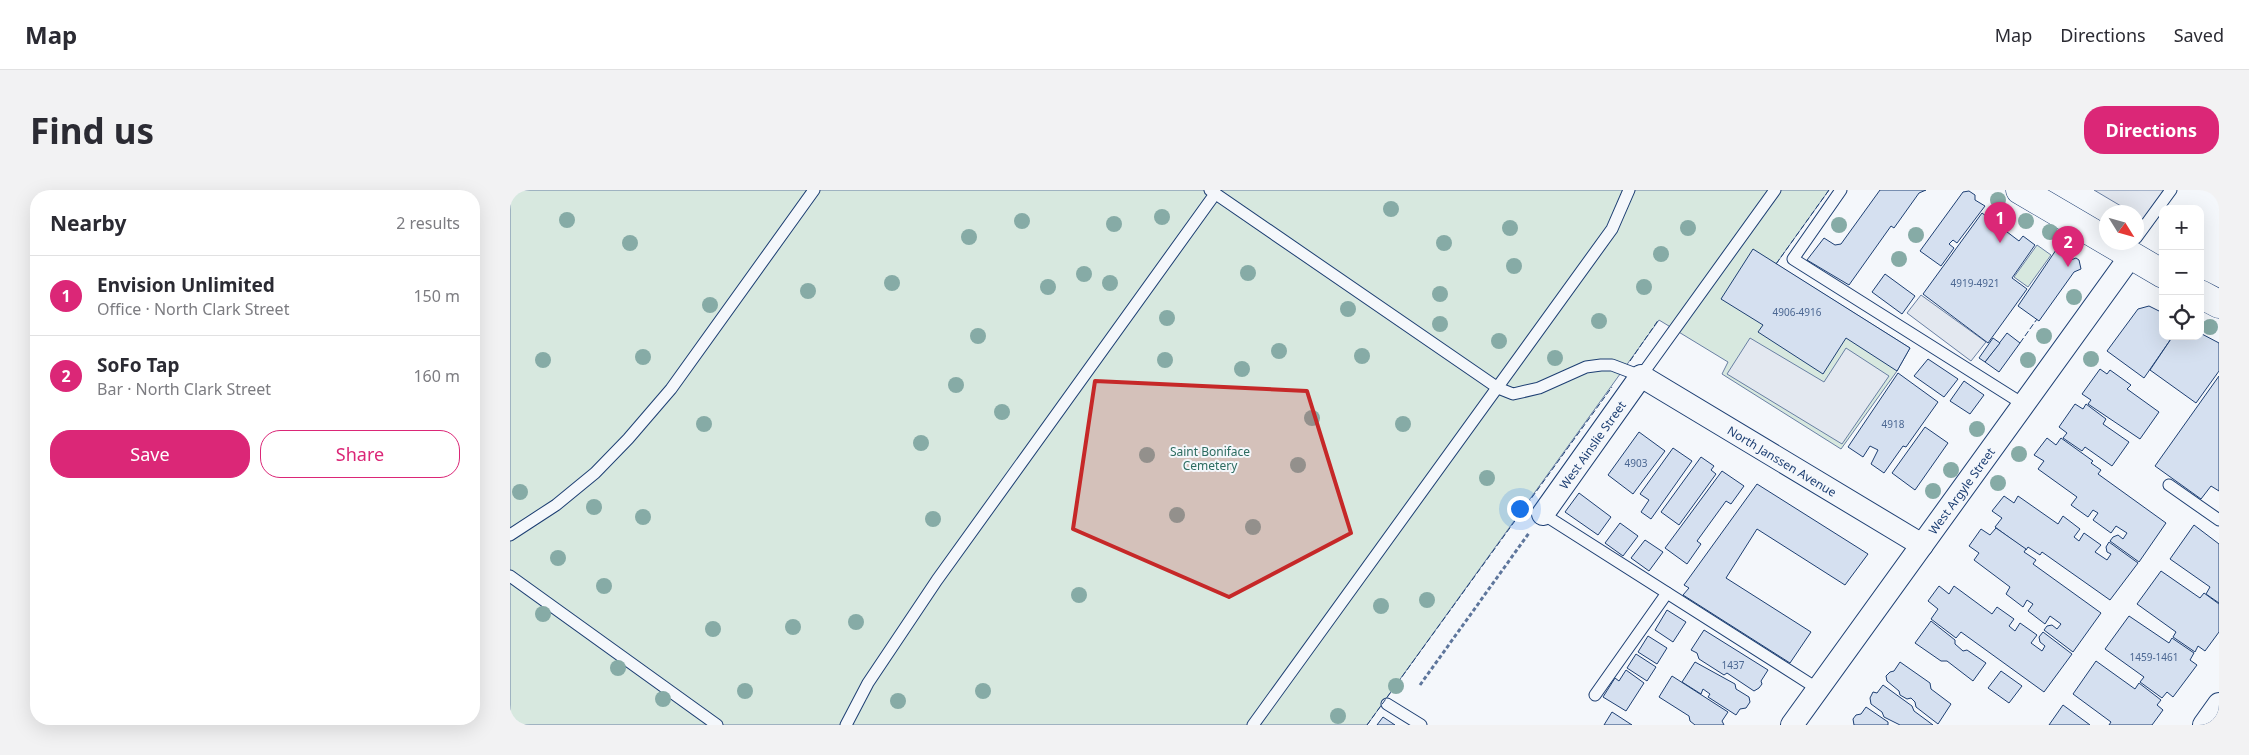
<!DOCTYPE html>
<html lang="en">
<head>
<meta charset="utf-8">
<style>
  body { margin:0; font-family:"Noto Sans",sans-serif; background:#f2f2f3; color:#2b2b33 }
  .controls { position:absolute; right:15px; top:15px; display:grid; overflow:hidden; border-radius:10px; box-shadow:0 5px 20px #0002 }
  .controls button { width:45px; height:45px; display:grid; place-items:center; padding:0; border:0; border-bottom:1px solid #e1e1e2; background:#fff; color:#2b2b33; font:25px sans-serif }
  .compass { position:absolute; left:1589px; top:15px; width:45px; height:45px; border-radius:50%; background:#fff; box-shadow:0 5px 20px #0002; rotate:127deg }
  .you { position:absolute; left:1009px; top:318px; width:18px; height:18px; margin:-12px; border:4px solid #fff; border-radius:50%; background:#1a73e8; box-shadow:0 0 0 8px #1a73e833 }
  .badge { display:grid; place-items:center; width:32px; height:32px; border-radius:50%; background:#db2777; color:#fff; font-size:16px; font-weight:700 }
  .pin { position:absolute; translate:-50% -41px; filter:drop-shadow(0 1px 2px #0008) }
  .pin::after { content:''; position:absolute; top:26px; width:18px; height:15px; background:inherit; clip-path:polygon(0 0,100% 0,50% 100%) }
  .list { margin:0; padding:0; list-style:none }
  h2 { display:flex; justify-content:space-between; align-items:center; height:65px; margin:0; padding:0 20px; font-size:21px }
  h2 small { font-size:16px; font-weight:400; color:#7c7c81 }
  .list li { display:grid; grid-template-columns:32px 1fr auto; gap:15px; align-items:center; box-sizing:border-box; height:80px; padding:0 20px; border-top:1px solid #e1e1e2 }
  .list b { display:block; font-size:19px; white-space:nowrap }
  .list p { margin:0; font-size:16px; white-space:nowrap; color:#7c7c81 }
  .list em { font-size:16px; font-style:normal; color:#7c7c81 }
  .actions { display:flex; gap:10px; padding:15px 20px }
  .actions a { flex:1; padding:11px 0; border:1px solid #db2777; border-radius:20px; text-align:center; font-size:18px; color:#db2777 }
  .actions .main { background:#db2777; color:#fff }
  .icon { flex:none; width:28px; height:28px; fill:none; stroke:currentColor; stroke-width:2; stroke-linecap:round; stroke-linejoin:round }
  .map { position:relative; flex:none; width:1709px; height:535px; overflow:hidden; border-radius:20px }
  header { display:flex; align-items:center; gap:30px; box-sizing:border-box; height:70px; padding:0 25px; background:#fff; border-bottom:1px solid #e1e1e2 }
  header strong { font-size:24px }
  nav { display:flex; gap:28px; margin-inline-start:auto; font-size:18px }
  .intro { display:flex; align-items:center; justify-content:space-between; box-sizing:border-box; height:120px; padding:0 30px }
  h1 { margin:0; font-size:35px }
  .button { padding:12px 22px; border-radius:20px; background:#db2777; color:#fff; font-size:18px; font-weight:700 }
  main { display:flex; gap:30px; padding:0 30px }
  aside { flex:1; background:#fff; border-radius:20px; box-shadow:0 5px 20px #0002 }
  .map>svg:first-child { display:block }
</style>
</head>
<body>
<header>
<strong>Map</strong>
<nav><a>Map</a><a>Directions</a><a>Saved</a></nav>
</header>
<div class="intro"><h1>Find us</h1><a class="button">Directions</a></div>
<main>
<aside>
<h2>Nearby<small>2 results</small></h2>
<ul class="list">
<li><span class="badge">1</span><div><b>Envision Unlimited</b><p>Office · North Clark Street</p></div><em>150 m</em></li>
<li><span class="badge">2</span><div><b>SoFo Tap</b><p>Bar · North Clark Street</p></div><em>160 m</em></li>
</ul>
<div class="actions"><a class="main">Save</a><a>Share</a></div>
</aside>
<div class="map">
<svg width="1709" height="535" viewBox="0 0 1709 535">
  <rect width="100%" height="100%" fill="#f4f7fb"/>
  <!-- green -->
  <g fill="#d7e8df" stroke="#687fa3">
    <polygon points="0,0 1319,0 1266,74 1400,158 1387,181 1331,259 1212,184 1218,172 1149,130 857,535 0,535"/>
    <polygon points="1527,55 1541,65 1518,97 1504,87"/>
  </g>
  <!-- parking -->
  <g fill="#e3e8f0" stroke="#687fa3">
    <polygon points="1584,0 1654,0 1634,30 1627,26 1626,22 1621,22"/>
    <polygon points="1411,105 1476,152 1461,171 1397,123"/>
    <polygon points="1240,148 1314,192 1336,158 1379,186 1332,254 1217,184"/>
  </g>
  <!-- building -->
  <g fill="#d5e0f0" stroke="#1d3f73">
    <polygon points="1370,0 1416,0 1409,3 1384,38 1381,36 1339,95 1297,70 1314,48 1325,55 1331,54"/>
    <polygon points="1459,1 1465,5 1465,10 1475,16 1447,53 1443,50 1439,54 1444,58 1431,76 1410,61 1453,2"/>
    <polygon points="1472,23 1509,51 1513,46 1525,55 1502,88 1517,99 1478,153 1413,104"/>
    <polygon points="1243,59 1400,158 1387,181 1336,148 1313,184 1248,142 1253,135 1211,109"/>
    <polygon points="1546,60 1561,70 1566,68 1569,70 1571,79 1564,82 1529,131 1508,116"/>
    <polygon points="1375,84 1405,106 1392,124 1362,102"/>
    <polygon points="1639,116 1653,123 1653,146 1663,146 1634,188 1597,161 1628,119"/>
    <polygon points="1497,143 1510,153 1489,182 1475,172"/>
    <polygon points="1690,143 1709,153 1709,181 1686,213 1640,180 1663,146 1690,146"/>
    <polygon points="1483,148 1490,153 1475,172 1469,168"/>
    <polygon points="1418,169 1448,189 1434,207 1404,186"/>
    <polygon points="1590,179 1597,184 1600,180 1621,195 1617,199 1649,222 1630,249 1578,214 1581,210 1572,204"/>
    <polygon points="1388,183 1428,212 1396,257 1393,256 1374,283 1361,274 1368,260 1360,256 1353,267 1338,257"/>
    <polygon points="1709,186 1709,301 1701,296 1691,309 1645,276"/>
    <polygon points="1454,191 1474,205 1460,224 1440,211"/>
    <polygon points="1565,214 1573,219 1576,214 1596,229 1593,234 1619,252 1602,276 1575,257 1572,261 1553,248 1557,243 1549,237"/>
    <polygon points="1415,237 1438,253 1405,300 1382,283"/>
    <polygon points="1129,242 1155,261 1123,304 1098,285"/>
    <polygon points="1537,248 1546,255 1551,248 1583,271 1581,273 1591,280 1588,284 1656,333 1629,372 1600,351 1603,347 1608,345 1613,349 1617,343 1606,336 1601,343 1583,330 1588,323 1583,320 1578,327 1561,315 1567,307 1528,279 1534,271 1524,265"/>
    <polygon points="1163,258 1182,271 1141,329 1131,322 1139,310 1130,304"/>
    <polygon points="1191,267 1204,276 1201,280 1206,284 1169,335 1151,322"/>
    <polygon points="1212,281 1234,296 1221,314 1216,311 1187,351 1191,354 1177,374 1155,358"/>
    <polygon points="1247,294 1358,364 1335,395 1247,339 1216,388 1301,442 1280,473 1173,405 1179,398 1174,395"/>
    <polygon points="1069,303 1101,327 1088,345 1055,322"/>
    <polygon points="1494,306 1504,313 1508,306 1548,334 1553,326 1570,339 1564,347 1569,351 1574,343 1591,355 1585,362 1597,370 1601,364 1597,362 1596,357 1599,352 1628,373 1600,410 1532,362 1530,365 1518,357 1516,360 1485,337 1492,328 1482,321"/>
    <polygon points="1110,333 1128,346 1113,366 1095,353"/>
    <polygon points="1684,335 1709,354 1709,413 1696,404 1700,397 1660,369"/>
    <polygon points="1486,338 1516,359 1514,362 1526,370 1523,374 1591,423 1563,462 1534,440 1537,436 1542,435 1547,439 1551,434 1540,426 1535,434 1518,421 1523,414 1517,410 1513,417 1496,404 1500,397 1464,370 1469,363 1459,356 1471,339 1480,345"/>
    <polygon points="1135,350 1153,362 1139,381 1121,368"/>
    <polygon points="1651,381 1690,408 1694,403 1709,414 1709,442 1695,461 1688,456 1685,462 1663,447 1666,442 1627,414"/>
    <polygon points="1429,396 1439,404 1444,396 1482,424 1487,417 1504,429 1499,436 1505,441 1510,433 1527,445 1521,453 1532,461 1535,456 1530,452 1529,447 1533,442 1562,464 1534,502 1451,442 1446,448 1421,429 1428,419 1418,411"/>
    <polygon points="1157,420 1176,432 1163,452 1145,440"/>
    <polygon points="1619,426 1659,453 1662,448 1684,463 1680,470 1687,475 1663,507 1657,502 1652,508 1630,492 1634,487 1595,459"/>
    <polygon points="1421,431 1445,450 1445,454 1453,461 1457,460 1476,473 1463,491 1437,471 1431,471 1405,453"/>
    <polygon points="1194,440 1258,480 1251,491 1252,494 1249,498 1244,501 1217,483 1214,485 1189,469 1187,463 1181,460"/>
    <polygon points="1138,446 1157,458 1147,474 1128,462"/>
    <polygon points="1126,464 1146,477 1137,491 1117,478"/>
    <polygon points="1586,471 1625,499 1629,493 1651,510 1647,515 1653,520 1642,535 1599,535 1601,532 1563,504"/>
    <polygon points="1185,472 1225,494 1226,499 1239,507 1240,512 1236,518 1230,519 1226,525 1198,507 1200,504 1193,499 1191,504 1172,492"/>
    <polygon points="1390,472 1420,493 1421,499 1441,514 1428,534 1406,517 1405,512 1401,508 1397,509 1390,505 1389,501 1377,491 1376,486 1380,482 1384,481"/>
    <polygon points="1116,480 1134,493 1116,521 1093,507 1105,488 1109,491"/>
    <polygon points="1491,481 1512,496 1499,513 1478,498"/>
    <polygon points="1162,486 1218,522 1212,531 1214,535 1185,535 1180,531 1179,526 1149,507"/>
    <polygon points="1373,495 1402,516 1404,521 1423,535 1390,535 1374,527 1372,522 1361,514 1360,508 1363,502 1367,503"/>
    <polygon points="1553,515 1580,535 1539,535"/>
    <polygon points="1356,517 1378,532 1378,535 1344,535 1343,529 1346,525 1351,524"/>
    <polygon points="1102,522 1122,535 1094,535"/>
    <polygon points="873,527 885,535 867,535"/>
  </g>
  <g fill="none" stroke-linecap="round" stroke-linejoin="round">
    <!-- service casing -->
    <g stroke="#1d3f73" stroke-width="13">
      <g id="service">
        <polyline points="700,0 988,198 1003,204 1029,198 1076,177 1091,175 1102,175 1131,186 1265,0"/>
        <polyline points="1331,0 1283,69 1513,214"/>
        <polyline points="1626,48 1661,0"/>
        <polyline points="1659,295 1709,330"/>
        <polyline points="1033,324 1308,499"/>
        <polyline points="0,345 46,315 85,283 118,249 161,199 304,0"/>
        <polyline points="0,386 207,535"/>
        <polyline points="1085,505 1157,403"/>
        <polyline points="877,514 911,535"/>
        <polyline points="336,535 358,493 427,390 705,4"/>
        <polyline points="743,535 1102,39 1119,0"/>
      </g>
    </g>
    <!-- minor casing -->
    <g stroke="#1d3f73" stroke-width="24">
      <g id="minor">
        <path id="s1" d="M1033,324L1131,186L1412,355"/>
        <path id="s2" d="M1282,535L1620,67"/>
        <polyline points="1694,535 1709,514"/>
      </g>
    </g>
    <!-- secondary casing -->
    <g stroke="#1d3f73" stroke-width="29">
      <g id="secondary">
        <polyline points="1510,0 1653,84"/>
        <polyline points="1690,104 1709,114"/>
      </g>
    </g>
    <!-- path -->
    <polyline stroke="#5e769c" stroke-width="3" stroke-dasharray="4 2.5" stroke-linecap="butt" points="910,495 1019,343"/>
    <!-- service -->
    <use href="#service" stroke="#f4f7fb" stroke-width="11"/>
    <!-- minor -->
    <use href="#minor" stroke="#f4f7fb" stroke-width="22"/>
    <!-- secondary -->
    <use href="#secondary" stroke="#f4f7fb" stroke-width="28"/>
    <!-- fence -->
    <g stroke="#1d3f73" stroke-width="1" stroke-dasharray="6 2.5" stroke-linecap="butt">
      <polyline points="1266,74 1319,0"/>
      <polyline points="1510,153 1527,129"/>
      <polyline points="1120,171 1149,129"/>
      <polyline points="857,535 1102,197"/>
    </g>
  </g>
  <!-- trees -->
  <g fill="#86aba6">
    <circle cx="1488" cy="10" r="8"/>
    <circle cx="881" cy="19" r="8"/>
    <circle cx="652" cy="27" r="8"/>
    <circle cx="57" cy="30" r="8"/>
    <circle cx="512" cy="31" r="8"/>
    <circle cx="1516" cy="31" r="8"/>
    <circle cx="604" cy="34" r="8"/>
    <circle cx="1329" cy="35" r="8"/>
    <circle cx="1000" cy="38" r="8"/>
    <circle cx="1178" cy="38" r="8"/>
    <circle cx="1540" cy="42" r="8"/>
    <circle cx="1406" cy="45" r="8"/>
    <circle cx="459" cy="47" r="8"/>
    <circle cx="120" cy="53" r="8"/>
    <circle cx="934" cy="53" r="8"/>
    <circle cx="1151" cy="64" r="8"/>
    <circle cx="1389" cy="69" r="8"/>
    <circle cx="1004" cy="76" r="8"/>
    <circle cx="738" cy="83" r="8"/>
    <circle cx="574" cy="84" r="8"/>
    <circle cx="382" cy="93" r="8"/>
    <circle cx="600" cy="93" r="8"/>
    <circle cx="538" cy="97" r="8"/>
    <circle cx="1134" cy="97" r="8"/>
    <circle cx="298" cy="101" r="8"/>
    <circle cx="930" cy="104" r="8"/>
    <circle cx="1564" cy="107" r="8"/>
    <circle cx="200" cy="115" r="8"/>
    <circle cx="838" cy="119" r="8"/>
    <circle cx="657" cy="128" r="8"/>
    <circle cx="1089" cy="131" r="8"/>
    <circle cx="930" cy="134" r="8"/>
    <circle cx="1700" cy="137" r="8"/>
    <circle cx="468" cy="146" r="8"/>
    <circle cx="1534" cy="146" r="8"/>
    <circle cx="989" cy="151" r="8"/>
    <circle cx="769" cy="161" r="8"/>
    <circle cx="852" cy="166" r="8"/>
    <circle cx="133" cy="167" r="8"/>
    <circle cx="1045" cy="168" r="8"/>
    <circle cx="1581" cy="169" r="8"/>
    <circle cx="33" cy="170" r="8"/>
    <circle cx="655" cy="170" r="8"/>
    <circle cx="1518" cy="170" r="8"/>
    <circle cx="732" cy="179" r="8"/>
    <circle cx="446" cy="195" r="8"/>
    <circle cx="492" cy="222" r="8"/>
    <circle cx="802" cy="228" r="8"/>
    <circle cx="194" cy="234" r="8"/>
    <circle cx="893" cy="234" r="8"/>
    <circle cx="1467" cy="239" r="8"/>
    <circle cx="411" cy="253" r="8"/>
    <circle cx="1509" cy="264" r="8"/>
    <circle cx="637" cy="265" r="8"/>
    <circle cx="788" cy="275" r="8"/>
    <circle cx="1441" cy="280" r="8"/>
    <circle cx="977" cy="288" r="8"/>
    <circle cx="1488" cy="293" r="8"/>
    <circle cx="1423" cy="301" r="8"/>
    <circle cx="10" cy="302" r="8"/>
    <circle cx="84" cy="317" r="8"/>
    <circle cx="667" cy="325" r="8"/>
    <circle cx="133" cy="327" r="8"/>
    <circle cx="423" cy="329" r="8"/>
    <circle cx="743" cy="337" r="8"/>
    <circle cx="48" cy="368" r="8"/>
    <circle cx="94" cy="396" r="8"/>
    <circle cx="569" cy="405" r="8"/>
    <circle cx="917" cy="410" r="8"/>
    <circle cx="871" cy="416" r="8"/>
    <circle cx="33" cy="424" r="8"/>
    <circle cx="346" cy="432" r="8"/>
    <circle cx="283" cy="437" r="8"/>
    <circle cx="203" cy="439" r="8"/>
    <circle cx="108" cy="478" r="8"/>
    <circle cx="886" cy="496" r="8"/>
    <circle cx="235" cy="501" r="8"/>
    <circle cx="473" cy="501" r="8"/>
    <circle cx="153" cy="509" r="8"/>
    <circle cx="388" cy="511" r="8"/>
    <circle cx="828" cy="526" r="8"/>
  </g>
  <!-- marked area -->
  <path fill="#c62828" fill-opacity="0.2" stroke="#c62828" stroke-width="4" stroke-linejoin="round" d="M585,191L797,201L841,343L719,407L563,339Z"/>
  <g text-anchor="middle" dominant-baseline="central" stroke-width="4" stroke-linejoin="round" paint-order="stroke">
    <!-- number labels -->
    <g font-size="10" fill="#4b6792">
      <text x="1465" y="93">4919-4921</text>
      <text x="1287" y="122">4906-4916</text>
      <text x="1383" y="234">4918</text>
      <text x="1126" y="273">4903</text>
      <text x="1644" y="467">1459-1461</text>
      <text x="1223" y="475">1437</text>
    </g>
    <!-- street labels -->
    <g font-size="12" fill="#1d3f73" stroke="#f4f7fb">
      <text stroke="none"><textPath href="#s1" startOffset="85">West Ainslie Street</textPath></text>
      <text stroke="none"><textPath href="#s1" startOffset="334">North Janssen Avenue</textPath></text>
      <text stroke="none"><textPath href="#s2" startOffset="289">West Argyle Street</textPath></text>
    </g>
    <!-- park labels -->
    <g font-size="12" fill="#2c6c60" stroke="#f4f7fb">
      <text x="700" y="261">Saint Boniface<tspan x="700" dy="14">Cemetery</tspan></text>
    </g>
  </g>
</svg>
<div class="controls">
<button>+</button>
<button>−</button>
<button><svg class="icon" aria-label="locate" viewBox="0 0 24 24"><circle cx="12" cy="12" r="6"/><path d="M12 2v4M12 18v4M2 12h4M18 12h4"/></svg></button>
</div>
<svg class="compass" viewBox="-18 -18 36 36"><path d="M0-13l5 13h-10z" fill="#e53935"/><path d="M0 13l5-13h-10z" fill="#7c7c81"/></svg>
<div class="you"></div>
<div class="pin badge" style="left:1490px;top:53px">1</div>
<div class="pin badge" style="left:1558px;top:77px">2</div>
</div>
</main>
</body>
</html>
